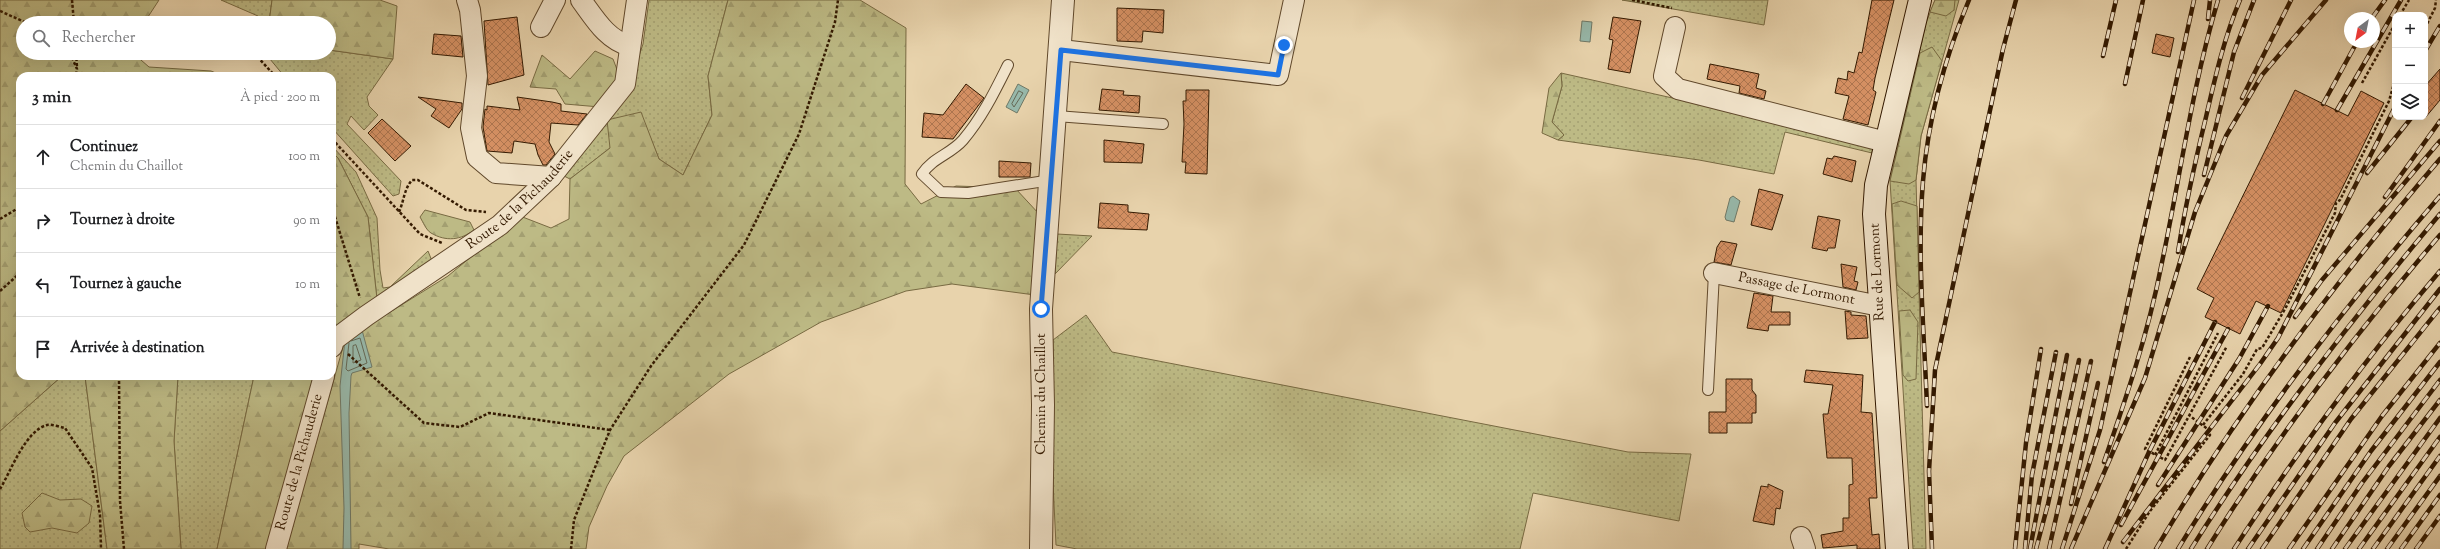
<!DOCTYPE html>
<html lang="fr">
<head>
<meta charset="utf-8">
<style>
  body { margin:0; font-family:"Sorts Mill Goudy",serif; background:#f2f2f2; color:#202124 }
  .controls { position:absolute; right:12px; top:12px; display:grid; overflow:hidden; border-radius:8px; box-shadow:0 4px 16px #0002 }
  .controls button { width:36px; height:36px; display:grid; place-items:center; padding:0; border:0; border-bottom:1px solid #e0e0e0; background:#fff; color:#202124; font:20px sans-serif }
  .compass { position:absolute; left:2344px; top:12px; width:36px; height:36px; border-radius:50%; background:#fff; box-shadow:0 4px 16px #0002; rotate:212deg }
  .stop { position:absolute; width:12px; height:12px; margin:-9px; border:3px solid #1a73e8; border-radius:50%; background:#fff }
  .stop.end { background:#1a73e8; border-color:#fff; box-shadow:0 1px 4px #0008 }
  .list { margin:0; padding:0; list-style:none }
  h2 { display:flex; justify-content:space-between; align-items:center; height:52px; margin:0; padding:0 16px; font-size:17px }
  h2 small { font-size:13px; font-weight:400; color:#757577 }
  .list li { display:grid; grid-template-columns:26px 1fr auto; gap:12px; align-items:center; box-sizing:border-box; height:64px; padding:0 16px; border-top:1px solid #e0e0e0 }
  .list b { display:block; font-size:15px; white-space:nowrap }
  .list p { margin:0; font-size:13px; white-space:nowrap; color:#757577 }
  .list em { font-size:13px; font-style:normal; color:#757577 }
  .icon { flex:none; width:22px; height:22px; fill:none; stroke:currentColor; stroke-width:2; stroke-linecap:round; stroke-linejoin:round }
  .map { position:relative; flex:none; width:2440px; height:549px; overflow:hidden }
  .search { position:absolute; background:#fff; box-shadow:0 4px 16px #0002; left:16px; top:16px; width:320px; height:44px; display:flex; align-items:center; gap:10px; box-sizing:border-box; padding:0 14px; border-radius:22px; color:#757577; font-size:15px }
  .panel { position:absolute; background:#fff; box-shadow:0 4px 16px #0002; left:16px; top:72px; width:320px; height:308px; border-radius:12px }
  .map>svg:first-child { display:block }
</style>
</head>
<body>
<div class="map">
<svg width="2440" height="549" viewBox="0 0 2440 549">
  <defs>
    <pattern id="grass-dots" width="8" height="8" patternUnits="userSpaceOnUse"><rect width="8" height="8" fill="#bdba85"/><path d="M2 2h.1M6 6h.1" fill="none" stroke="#a39f71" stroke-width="1.8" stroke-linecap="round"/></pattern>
    <pattern id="forest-firs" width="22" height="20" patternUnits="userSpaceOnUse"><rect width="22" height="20" fill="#bdba85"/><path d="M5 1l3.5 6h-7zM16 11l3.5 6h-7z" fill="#a39f71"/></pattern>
    <pattern id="building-cross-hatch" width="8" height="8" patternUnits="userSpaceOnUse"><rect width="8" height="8" fill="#d59063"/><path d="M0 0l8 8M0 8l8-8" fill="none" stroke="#ad754f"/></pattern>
  </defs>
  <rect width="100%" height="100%" fill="#e8d3ac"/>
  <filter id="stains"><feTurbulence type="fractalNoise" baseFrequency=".005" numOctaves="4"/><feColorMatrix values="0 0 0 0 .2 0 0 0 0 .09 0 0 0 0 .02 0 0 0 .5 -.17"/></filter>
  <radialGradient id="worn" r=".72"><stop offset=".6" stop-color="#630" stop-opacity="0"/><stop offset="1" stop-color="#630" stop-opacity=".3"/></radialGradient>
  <!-- grass -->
  <g fill="url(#grass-dots)" stroke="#786a42">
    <polygon points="221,0 272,0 269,23 256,23 258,16"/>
    <polygon points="649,0 728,0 708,76 712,115 683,175 659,159 640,112 610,148 570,179 562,175 630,83 643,44"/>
    <polygon points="1622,0 1768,0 1764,25"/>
    <polygon points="1935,0 1959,0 1921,136 1916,180 1926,549 1913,549 1890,181 1926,23"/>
    <polygon points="329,50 393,59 367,97 369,106 378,115 364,130 351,116 347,124 401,181 399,194 393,196 332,128 332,76 284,76 265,53 286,53 294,58 315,53 329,53"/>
    <polygon points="1561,73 1873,143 1872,153 1785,132 1774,174 1699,160 1558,140 1564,135 1552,122 1562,86"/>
    <polygon points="332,146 356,172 377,218 380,270 383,288 390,287 428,251 432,261 377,299 368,217 338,158 332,152"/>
    <polygon points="1057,234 1092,236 1055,274"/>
    <polygon points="1086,315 1112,352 1628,452 1691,454 1679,521 1533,493 1520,549 1077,549 1056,545 1052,462 1053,340"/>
    <polygon points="62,376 85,376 107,549 0,549 0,431"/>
    <polygon points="178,376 254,376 217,549 181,549 174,441"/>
  </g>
  <!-- forest -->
  <g fill="url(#forest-firs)" stroke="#786a42">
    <polygon points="0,0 159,0 144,23 23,23 23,53 133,53 149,67 211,71 223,76 20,76 20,376 62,376 0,431"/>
    <polygon points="272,0 380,0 397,6 393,59 329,50 329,23 269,23"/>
    <polygon points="728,0 860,0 906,28 905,184 921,204 956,186 1015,188 1040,215 1035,295 952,284 906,291 821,322 729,374 624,456 607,486 589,527 586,549 389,549 359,544 359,549 286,549 345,340 448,276 520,216 551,228 569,219 570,179 610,148 607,120 641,112 659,159 683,175 712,115 708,76"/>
    <polygon points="1935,0 1955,0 1954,10 1946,16 1930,12"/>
    <polygon points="1932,47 1942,61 1921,136 1916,180 1909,184 1890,181 1920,53"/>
    <polygon points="595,51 613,59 621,80 600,107 565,104 556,89 530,87 542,55 570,79"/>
    <polygon points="1561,73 1562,86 1552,122 1564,135 1558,140 1542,133 1549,88"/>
    <polygon points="332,152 338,158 368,217 377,299 333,328 332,331"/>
    <polygon points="1901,201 1917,206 1919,292 1912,298 1897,285 1892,204"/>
    <path d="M425,210L470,222L474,230C461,240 446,242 431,233C426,230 423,222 420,217Z"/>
    <polygon points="1910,310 1918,322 1916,379 1908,381 1903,375 1899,311"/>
    <polygon points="85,376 178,376 174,441 181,549 107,549"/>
    <polygon points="254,376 319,376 271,549 217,549"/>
    <polygon points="42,493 60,500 81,499 92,506 89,523 77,533 52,528 30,532 25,527 22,513"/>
  </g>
  <!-- water -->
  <g fill="#97b8aa" stroke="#6f7866">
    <polygon points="1582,21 1592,22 1590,42 1580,41"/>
    <polygon points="1018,84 1029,90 1017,113 1006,107"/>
    <polygon points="1733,196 1740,201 1734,222 1726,220 1725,217 1730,198"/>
    <polygon points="362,330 372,367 352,373 351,376 349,413 351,549 343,549 344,508 340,386 345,340"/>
  </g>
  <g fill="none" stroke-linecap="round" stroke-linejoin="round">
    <!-- shore -->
    <g stroke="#656855" stroke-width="1">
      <polygon points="1019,91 1023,93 1014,107 1012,104"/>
      <polyline points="349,343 346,369 348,371 367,363 360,338 351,341"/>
      <polygon points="356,345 361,360 353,363 353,346"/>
    </g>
  </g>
  <!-- building -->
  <g fill="url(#building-cross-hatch)" stroke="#331900">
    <polygon points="1872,0 1894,0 1875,78 1873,90 1876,92 1868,125 1843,119 1849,96 1835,93 1838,78 1847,80 1848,71 1854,73 1859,52 1862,53"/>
    <polygon points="1117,8 1164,10 1163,33 1143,31 1142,42 1117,41"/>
    <polygon points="517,17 524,75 488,85 484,21"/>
    <polygon points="1613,17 1641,21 1630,73 1608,69 1613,40 1609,39"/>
    <polygon points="434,34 461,36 463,57 432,54"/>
    <polygon points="2156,34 2174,38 2170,57 2152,53"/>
    <polygon points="1710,64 1759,74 1756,88 1766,91 1764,99 1739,93 1740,86 1707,79"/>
    <polygon points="2440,69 2440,100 2425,118 2425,86"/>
    <polygon points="966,84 984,98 953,139 922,137 924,113 943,115"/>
    <polygon points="1102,89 1124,91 1123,95 1140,96 1139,113 1099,110"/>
    <polygon points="1186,90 1209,90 1207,174 1185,173 1186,162 1182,162 1184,124 1183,101 1186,101"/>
    <polygon points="2295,90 2348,116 2361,91 2384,103 2281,313 2256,301 2240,334 2205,317 2214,298 2197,289"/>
    <polygon points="418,97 462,103 462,109 449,128 431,116 436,109"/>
    <polygon points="517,97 552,102 561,104 561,111 587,114 578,125 551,123 549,142 555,154 546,165 543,165 538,155 535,144 514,141 512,153 487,151 483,127 485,109 487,110 487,106 520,110"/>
    <polygon points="382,119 411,146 395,161 368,133"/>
    <polygon points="1104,140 1144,144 1142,163 1104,162"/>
    <polygon points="1834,156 1856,161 1852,182 1823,174 1827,158 1832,159"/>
    <polygon points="999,161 1031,163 1030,177 999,177"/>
    <polygon points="1759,189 1783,195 1772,230 1751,225"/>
    <polygon points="1100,203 1128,205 1128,212 1149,214 1147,230 1098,228"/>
    <polygon points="1818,216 1840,220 1835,248 1828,248 1827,251 1812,248"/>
    <polygon points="1721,241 1737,244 1731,265 1714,262 1717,247"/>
    <polygon points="1841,264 1857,267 1854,281 1858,282 1856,290 1843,287"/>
    <polygon points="1754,293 1773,296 1771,312 1790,312 1790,325 1769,325 1768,331 1747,328"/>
    <polygon points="1845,311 1851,312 1851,315 1866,316 1868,338 1847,339"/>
    <polygon points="1806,370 1863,375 1861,412 1872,413 1877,498 1869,498 1872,535 1879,534 1880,549 1857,549 1857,545 1823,548 1821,535 1843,531 1843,518 1849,518 1849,485 1853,484 1852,458 1827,458 1823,414 1828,414 1833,385 1804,382"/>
    <polygon points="1726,379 1752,379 1752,390 1756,395 1756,413 1752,413 1752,423 1727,423 1727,433 1709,433 1709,412 1726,412"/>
    <polygon points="1768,484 1783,491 1780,509 1776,508 1774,525 1753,521 1761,486 1768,487"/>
  </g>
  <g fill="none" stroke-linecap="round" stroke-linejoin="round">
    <!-- service casing -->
    <g stroke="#60482b" stroke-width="12">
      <g id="service">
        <path d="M1008,65C995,91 982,118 963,140C951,154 932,158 922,174L941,192L968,193L1051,180"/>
        <polyline points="1056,116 1163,124"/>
        <polyline points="1708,390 1714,273"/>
      </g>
    </g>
    <!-- minor casing -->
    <g stroke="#60482b" stroke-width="22">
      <g id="minor">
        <polyline points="467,0 470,10 477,76 471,128 477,157 496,173 551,177"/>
        <path d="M581,0C595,19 607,40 630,46"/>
        <polyline points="541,27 555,0"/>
        <polyline points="1675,27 1664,76 1678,89 1886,142"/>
        <polyline points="1061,50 1278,75 1294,0"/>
        <path id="s1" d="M1714,273L1880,306"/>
        <path id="s2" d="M332,347L334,340L366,316L500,225L551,177L625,84L637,0"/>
        <polyline points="1801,537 1805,549"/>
        <path id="s3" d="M276,549L324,376"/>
      </g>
    </g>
    <!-- tertiary casing -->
    <g stroke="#60482b" stroke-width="24">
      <polyline id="tertiary" points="1041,549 1043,405 1041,309 1063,0"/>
    </g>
    <!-- secondary casing -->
    <g stroke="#331900" stroke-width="24">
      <polyline id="secondary" points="1897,549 1874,214 1876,185 1920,0"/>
    </g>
    <!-- path -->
    <g stroke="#331900" stroke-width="2.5" stroke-dasharray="3 2" stroke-linecap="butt">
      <polyline points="72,0 74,23"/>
      <polyline points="1632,0 1672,8"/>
      <polyline points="0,11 27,23"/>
      <polyline points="2400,15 2409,0"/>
      <polyline points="206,22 207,23"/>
      <polyline points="2425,28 2435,8 2436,0"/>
      <polyline points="70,53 77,69 76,76"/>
      <polyline points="76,53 77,67"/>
      <polyline points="254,53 275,76"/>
      <polyline points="2362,83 2395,24"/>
      <polyline points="332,139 420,234 442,243"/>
      <polyline points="332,207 360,298"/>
      <path d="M399,212C404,201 404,189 412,180H418L466,210L486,212"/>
      <polyline points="0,219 20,207"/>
      <polyline points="0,291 20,273"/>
      <polyline points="348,354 424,423 460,427 489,413 610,430"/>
      <polyline points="2190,357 2145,449 2165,460 2227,346"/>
      <polyline points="119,376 120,501 124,549"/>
      <polyline points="2203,425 2243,374 2257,349 2262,348 2285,309 2335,213 2336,203 2340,200 2389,101 2395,80"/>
      <polyline points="2155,455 2218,333"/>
      <path d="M0,489C11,471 25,431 47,425C52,424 60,427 65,428L92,468L100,515L101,549"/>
      <polyline points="571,549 574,520 610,430 651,366 744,245 799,134 835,22 838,0"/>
      <polyline points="2126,549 2150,511 2210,435 2209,430 2190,416"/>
    </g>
    <!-- service -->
    <use href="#service" stroke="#f0e2c9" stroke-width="10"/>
    <!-- minor -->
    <use href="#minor" stroke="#f0e2c9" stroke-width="20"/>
    <!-- tertiary -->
    <use href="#tertiary" stroke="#f0e2c9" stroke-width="22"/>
    <!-- secondary -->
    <use href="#secondary" stroke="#f0e2c9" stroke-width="22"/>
    <!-- rail casing -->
    <g stroke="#331900" stroke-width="4.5">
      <g id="rail">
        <polyline points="2372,18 2385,0"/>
        <polyline points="2208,19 2210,0"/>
        <polyline points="2425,51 2440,26"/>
        <polyline points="2103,56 2116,0"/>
        <polyline points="2125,84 2143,0"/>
        <polyline points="2242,98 2291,0"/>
        <polyline points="2323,104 2357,42"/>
        <polyline points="2337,110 2401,0"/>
        <polyline points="2367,173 2412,117"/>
        <polyline points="2204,175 2234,52 2254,0"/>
        <polyline points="2385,197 2440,121"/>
        <path d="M2178,252C2185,207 2195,162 2206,117C2215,78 2224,38 2240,0"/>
        <polyline points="2295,317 2322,280 2440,141"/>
        <path d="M1927,406C1924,331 1917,255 1923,181C1928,120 1945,57 1969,0"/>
        <path d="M2104,462C2126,398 2148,334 2161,267C2180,178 2192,87 2218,0"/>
        <polyline points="2158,485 2239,359 2268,306"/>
        <polyline points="2071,504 2098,383"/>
        <polyline points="2121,525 2228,329"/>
        <polyline points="2123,542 2260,364 2278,338 2395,107"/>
        <polyline points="1932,549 1929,471 1935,370 2003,49 2016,0"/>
        <polyline points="2015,549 2026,443 2041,349"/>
        <polyline points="2025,549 2032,475 2056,352"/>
        <polyline points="2030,549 2067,355"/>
        <polyline points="2036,549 2048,504 2079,360"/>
        <polyline points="2049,549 2091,361"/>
        <polyline points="2062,549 2100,430 2194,0"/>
        <polyline points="2071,549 2145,378 2195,212 2226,136 2262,75 2326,0"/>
        <polyline points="2105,549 2149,452 2215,322"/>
        <path d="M2156,549C2238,410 2335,282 2440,159"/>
        <path d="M2178,549C2254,424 2344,307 2440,196"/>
        <path d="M2191,549C2265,431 2350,321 2440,214"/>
        <path d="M2207,549C2276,438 2355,334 2440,235"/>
        <path d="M2234,549C2297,452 2365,359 2440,271"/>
        <polyline points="2248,549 2335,423 2440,289"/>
        <polyline points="2262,549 2351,419 2440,308"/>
        <polyline points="2289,549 2382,416 2440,343"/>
        <polyline points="2303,549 2371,451 2440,362"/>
        <polyline points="2317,549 2362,483 2440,380"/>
        <polyline points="2332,549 2389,466 2440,400"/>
        <polyline points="2345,549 2440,418"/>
        <polyline points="2359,549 2440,437"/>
        <polyline points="2373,549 2440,456"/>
        <polyline points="2387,549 2440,476"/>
        <polyline points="2401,549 2440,495"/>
        <polyline points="2416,549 2440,516"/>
      </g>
    </g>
    <!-- rail -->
    <use href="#rail" stroke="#f0e2c9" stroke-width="3" stroke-dasharray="9" stroke-linecap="butt"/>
  </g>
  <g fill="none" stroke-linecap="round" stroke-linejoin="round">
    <!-- route -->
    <polyline stroke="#1a73e8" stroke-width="5" points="1041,309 1061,50 1278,75 1284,45"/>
  </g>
  <g text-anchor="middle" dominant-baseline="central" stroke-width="4" stroke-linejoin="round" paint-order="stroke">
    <!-- street labels -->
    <g font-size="14" fill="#331900" stroke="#f0e2c9">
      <text stroke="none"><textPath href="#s2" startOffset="241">Route de la Pichauderie</textPath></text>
      <text transform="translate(1878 272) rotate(-93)">Rue de Lormont</text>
      <text stroke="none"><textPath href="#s1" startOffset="84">Passage de Lormont</textPath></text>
      <text transform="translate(1042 394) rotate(-90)">Chemin du Chaillot</text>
      <text stroke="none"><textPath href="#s3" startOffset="90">Route de la Pichauderie</textPath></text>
    </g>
  </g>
  <rect width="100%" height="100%" filter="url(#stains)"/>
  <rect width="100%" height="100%" fill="url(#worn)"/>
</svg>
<div class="controls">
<button>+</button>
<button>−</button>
<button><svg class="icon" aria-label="layers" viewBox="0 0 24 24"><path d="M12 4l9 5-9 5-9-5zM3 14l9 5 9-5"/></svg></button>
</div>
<svg class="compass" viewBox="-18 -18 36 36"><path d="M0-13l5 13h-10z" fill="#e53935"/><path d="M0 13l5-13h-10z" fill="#757577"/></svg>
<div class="stop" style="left:1041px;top:309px"></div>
<div class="stop end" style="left:1284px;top:45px"></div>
<div class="search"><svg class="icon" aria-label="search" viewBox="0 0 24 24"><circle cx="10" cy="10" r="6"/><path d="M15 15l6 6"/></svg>Rechercher</div>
<section class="panel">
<h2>3 min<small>À pied · 200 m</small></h2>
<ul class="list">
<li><svg class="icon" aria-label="ahead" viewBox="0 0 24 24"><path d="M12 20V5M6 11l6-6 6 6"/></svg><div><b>Continuez</b><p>Chemin du Chaillot</p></div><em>100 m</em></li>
<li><svg class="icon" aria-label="right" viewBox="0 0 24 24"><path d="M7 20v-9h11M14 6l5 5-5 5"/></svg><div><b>Tournez à droite</b></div><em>90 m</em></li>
<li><svg class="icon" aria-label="left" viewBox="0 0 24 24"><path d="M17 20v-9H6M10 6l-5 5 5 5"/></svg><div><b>Tournez à gauche</b></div><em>10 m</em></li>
<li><svg class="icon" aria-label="arrive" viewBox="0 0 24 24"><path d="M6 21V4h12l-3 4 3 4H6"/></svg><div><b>Arrivée à destination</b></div></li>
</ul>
</section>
</div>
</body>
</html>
